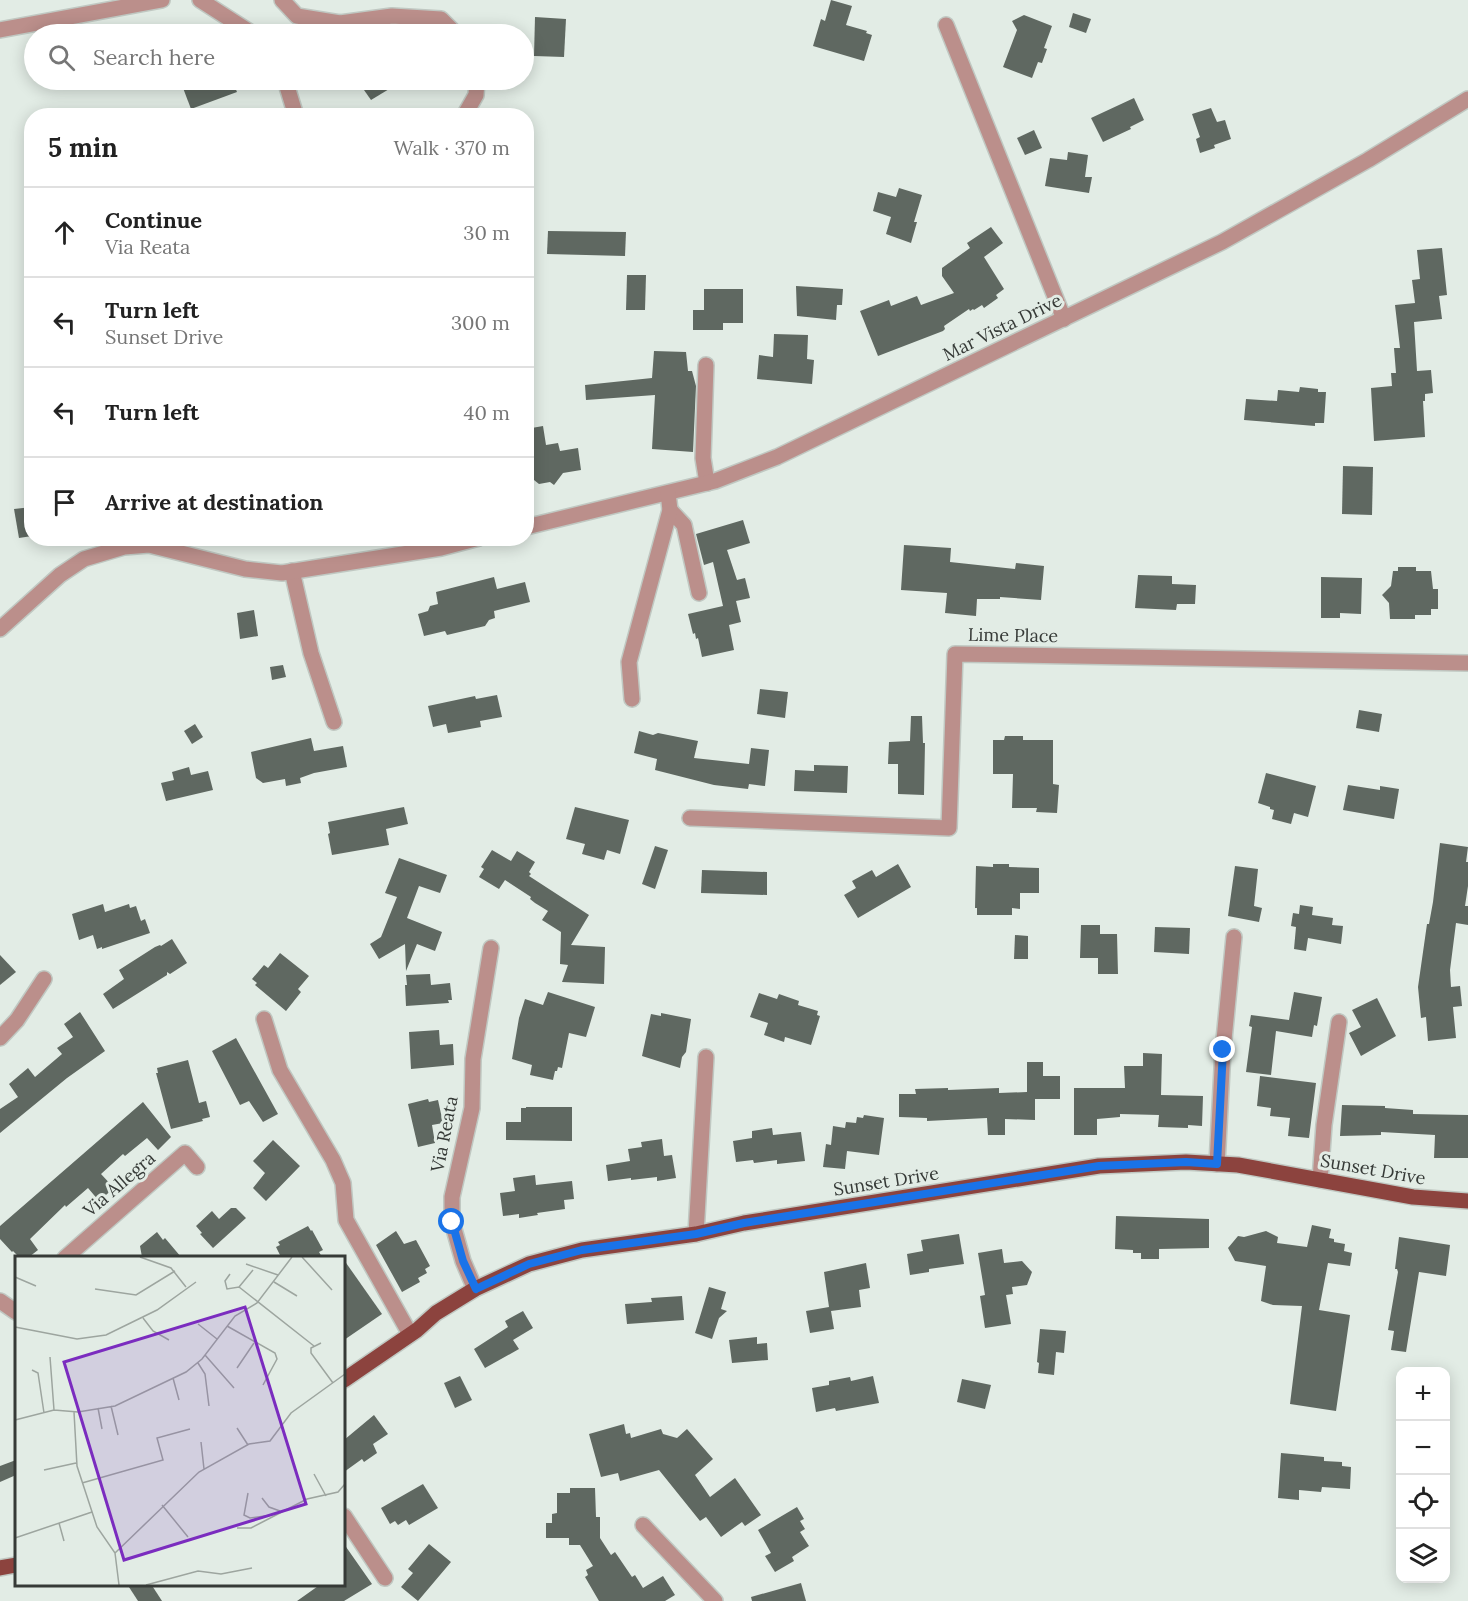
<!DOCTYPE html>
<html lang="en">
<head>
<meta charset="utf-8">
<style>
  body { margin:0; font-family:Lora,serif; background:#f2f2f2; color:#222 }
  .controls { position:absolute; right:18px; bottom:18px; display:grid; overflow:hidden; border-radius:12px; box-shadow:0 3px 15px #0003 }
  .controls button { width:54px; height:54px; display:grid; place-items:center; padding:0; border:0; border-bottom:2px solid #e0e0e0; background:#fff; color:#222; font:30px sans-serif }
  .stop { position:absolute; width:18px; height:18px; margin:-14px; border:4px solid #1a73e8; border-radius:50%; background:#fff }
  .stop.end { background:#1a73e8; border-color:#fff; box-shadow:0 2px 6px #0008 }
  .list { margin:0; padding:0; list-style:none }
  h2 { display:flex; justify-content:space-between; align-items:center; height:78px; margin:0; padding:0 24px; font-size:26px }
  h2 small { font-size:20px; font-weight:400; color:#767676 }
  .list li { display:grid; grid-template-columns:39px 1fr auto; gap:18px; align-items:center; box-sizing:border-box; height:90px; padding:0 24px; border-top:2px solid #e0e0e0 }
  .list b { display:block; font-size:22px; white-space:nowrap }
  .list p { margin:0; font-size:20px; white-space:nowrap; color:#767676 }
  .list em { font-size:20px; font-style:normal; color:#767676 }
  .icon { flex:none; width:33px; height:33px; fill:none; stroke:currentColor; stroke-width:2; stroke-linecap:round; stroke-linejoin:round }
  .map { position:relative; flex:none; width:1468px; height:1601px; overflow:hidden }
  .search { position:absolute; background:#fff; box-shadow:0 3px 15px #0003; left:24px; top:24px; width:510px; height:66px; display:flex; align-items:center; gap:15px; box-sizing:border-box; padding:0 21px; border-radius:33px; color:#767676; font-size:22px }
  .panel { position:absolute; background:#fff; box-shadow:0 3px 15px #0003; left:24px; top:108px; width:510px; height:438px; border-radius:24px }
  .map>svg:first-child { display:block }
</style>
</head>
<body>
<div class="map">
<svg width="1468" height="1601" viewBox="0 0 1468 1601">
  <rect width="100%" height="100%" fill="#e2ece5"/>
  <!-- building -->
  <g fill="#5f6861">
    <polygon points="831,0 852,6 846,25 867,31 866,33 872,35 864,61 813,46 821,19 825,21"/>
    <polygon points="1073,13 1091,19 1086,33 1069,27"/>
    <polygon points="1024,15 1052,26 1044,48 1047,49 1042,63 1038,62 1032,78 1003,67 1017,30 1012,21"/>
    <polygon points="535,17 566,19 564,57 534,56"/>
    <polygon points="180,80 232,80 237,92 191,109"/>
    <polygon points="357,80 404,80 371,100"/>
    <polygon points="1134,98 1144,120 1130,127 1131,129 1103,142 1091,118"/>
    <polygon points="1211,108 1217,122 1225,120 1231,139 1214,145 1215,148 1200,153 1196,139 1200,137 1192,114"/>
    <polygon points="1034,130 1042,148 1025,155 1017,138"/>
    <polygon points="1068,152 1088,155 1085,177 1092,177 1089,193 1045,186 1050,158 1067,160"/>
    <polygon points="899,188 922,195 914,222 917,222 911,243 886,234 891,217 873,211 878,192 896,197"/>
    <polygon points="991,227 1003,243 984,257 1004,289 996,295 998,298 984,308 982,305 974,310 973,309 970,311 969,309 944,326 945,329 943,331 878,356 860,311 889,300 891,306 917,296 921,305 954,293 942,276 942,268 970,248 967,243"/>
    <polygon points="548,231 626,232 625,256 547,254"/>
    <polygon points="1442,248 1447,295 1439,296 1442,319 1414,322 1417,371 1431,370 1433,393 1425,394 1425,401 1423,401 1425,437 1374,441 1371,388 1392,386 1391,373 1396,373 1394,348 1400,348 1395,305 1415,303 1412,280 1420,279 1417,250"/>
    <polygon points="627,275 646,275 645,310 626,310"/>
    <polygon points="796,286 843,289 842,305 837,305 836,320 797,316"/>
    <polygon points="704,289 743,289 743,323 723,323 723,330 693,330 693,310 704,310"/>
    <polygon points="774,334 808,335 807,359 814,360 812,384 757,379 759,355 773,357"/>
    <polygon points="654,351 686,352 688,371 692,371 696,386 693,452 652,449 655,395 586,400 585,385 652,378"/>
    <polygon points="1300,387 1318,389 1318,392 1326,392 1324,423 1315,423 1315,426 1244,420 1246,399 1277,401 1278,390 1299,392"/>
    <polygon points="543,426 546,445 558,443 560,451 578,448 581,470 563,473 554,485 550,482 539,484 534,480 526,429"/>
    <polygon points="1343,466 1373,467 1372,515 1342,514"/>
    <polygon points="32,507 32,536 19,538 14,509"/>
    <polygon points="743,520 750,543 727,550 737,580 745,578 750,598 736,601 741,622 729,625 734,650 702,657 698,638 696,639 695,633 693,634 688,614 723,606 713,562 704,565 696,534"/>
    <polygon points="904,545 951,548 950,562 1015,569 1016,563 1044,566 1041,600 1000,597 1000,599 977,599 976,616 945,613 947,593 901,590"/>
    <polygon points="1398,567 1416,567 1416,571 1431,571 1433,589 1438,589 1438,609 1431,609 1431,615 1415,615 1415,619 1390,619 1389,603 1382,595 1391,586 1393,571 1398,571"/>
    <polygon points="1138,575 1172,576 1172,584 1196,585 1195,604 1177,604 1176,610 1135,608"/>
    <polygon points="494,577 497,589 525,582 530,602 494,611 495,618 489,620 485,626 447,635 445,631 424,636 418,614 428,611 430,606 438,604 436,592"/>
    <polygon points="1321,577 1362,578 1361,614 1340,613 1340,618 1321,618"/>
    <polygon points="254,610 258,636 240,639 237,613"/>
    <polygon points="283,665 286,677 272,680 270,667"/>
    <polygon points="760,689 788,692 785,718 757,714"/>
    <polygon points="497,695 502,717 480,721 481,727 448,733 446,724 433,727 428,706 475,696 476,699"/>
    <polygon points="1359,710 1382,714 1379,732 1356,728"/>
    <polygon points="911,716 922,716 923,743 925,743 924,795 898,794 898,764 888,764 889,742 910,741"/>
    <polygon points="195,724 203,737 192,744 184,731"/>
    <polygon points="639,731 653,735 658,733 698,741 694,758 749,764 751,748 769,750 765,786 749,784 748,789 714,785 655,770 657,759 634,753"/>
    <polygon points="1005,736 1023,736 1023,740 1053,740 1053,784 1059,785 1057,813 1036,812 1037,808 1012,808 1013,774 993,774 993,740 1004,740"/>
    <polygon points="311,738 314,751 343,746 347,767 314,773 300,778 301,783 286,786 285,779 263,783 256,778 251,752"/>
    <polygon points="814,765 848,766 847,793 794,791 795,770 814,771"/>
    <polygon points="189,767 191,775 208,771 213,790 166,801 161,783 174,780 172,772"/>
    <polygon points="1266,773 1316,786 1308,817 1294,813 1291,824 1272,819 1274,810 1270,809 1270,807 1258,803"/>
    <polygon points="1348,785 1380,790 1380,786 1399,789 1394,819 1343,810"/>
    <polygon points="404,807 408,824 386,829 389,845 332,855 328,834 330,833 328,822"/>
    <polygon points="575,807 629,820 620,854 607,850 604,860 582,854 585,844 566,839"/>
    <polygon points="1440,843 1468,847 1466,862 1468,862 1468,886 1465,906 1468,906 1468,925 1456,923 1450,970 1451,987 1460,986 1462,1006 1453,1007 1456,1038 1428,1041 1426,1017 1421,1018 1418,987 1427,924 1429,924 1433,902"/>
    <polygon points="655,846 668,850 655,889 642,884"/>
    <polygon points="492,850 511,861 517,851 535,862 529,872 531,874 529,876 589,915 571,945 605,947 604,984 562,982 568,965 560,964 561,932 542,920 548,911 535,903 530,899 531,897 505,880 499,889 479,877 484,869 481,867"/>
    <polygon points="399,858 447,875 440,893 419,886 407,918 442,932 435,951 417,944 406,971 405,944 379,959 370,944 381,937 397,897 385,893"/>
    <polygon points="898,864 911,887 858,918 844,895 856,888 852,881 872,870 876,877"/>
    <polygon points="993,864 1009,864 1009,867 1039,868 1039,893 1020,893 1020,909 1012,908 1012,915 977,915 977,908 975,908 976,866 993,867"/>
    <polygon points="1235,866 1258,869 1254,906 1262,908 1259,922 1228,916"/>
    <polygon points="702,870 767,872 767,895 701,893"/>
    <polygon points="103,904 105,912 129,904 130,908 136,906 141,921 145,919 150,933 102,949 102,947 97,949 93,935 79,940 72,914"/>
    <polygon points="1300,905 1313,907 1312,915 1333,918 1332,925 1343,926 1341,944 1308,938 1306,951 1294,949 1296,927 1291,926 1293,913 1299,914"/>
    <polygon points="1081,925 1100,925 1100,934 1117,934 1118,974 1098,974 1098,958 1080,958"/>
    <polygon points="1155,927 1190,928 1189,954 1154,952"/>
    <polygon points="1015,935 1028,936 1028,959 1014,959"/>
    <polygon points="172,939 187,963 170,974 167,972 167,975 113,1009 103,994 124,979 119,970 155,947 160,945 161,946"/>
    <polygon points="280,953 309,976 298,989 301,992 286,1011 255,985 257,983 252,979 264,965 268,968"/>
    <polygon points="0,955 16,972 0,985"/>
    <polygon points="430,974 431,985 450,983 452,1000 448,1000 449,1003 406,1006 405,985 407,985 406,975"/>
    <polygon points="548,992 595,1007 586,1037 569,1033 562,1068 558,1067 557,1071 555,1071 553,1080 530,1075 532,1065 512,1059 519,1018 525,999 543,1005"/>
    <polygon points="1294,992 1322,997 1317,1026 1314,1025 1312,1037 1276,1031 1271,1075 1246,1072 1252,1027 1249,1026 1251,1015 1289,1020"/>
    <polygon points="759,993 777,999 779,994 799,1001 798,1005 818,1011 817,1015 820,1016 811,1045 785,1037 784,1042 764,1035 768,1023 750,1017"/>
    <polygon points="1377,998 1396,1036 1361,1056 1349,1033 1361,1027 1352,1010"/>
    <polygon points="80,1012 105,1051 67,1078 0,1133 0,1109 18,1097 9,1084 28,1068 35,1077 62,1054 57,1048 73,1037 64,1024"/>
    <polygon points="661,1013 691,1019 686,1052 682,1057 680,1068 642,1056 651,1014 661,1016"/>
    <polygon points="439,1030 440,1045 453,1044 454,1065 411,1069 409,1032"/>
    <polygon points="236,1038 278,1114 263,1122 249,1101 240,1105 212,1051"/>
    <polygon points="1143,1053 1162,1054 1161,1095 1203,1096 1202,1126 1188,1125 1188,1128 1158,1127 1159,1115 1120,1114 1120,1117 1097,1119 1097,1135 1074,1135 1074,1088 1125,1088 1124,1066 1143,1066"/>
    <polygon points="188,1060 199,1103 206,1101 210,1117 202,1119 203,1121 171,1129 156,1073 158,1073 157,1068"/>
    <polygon points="1027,1062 1043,1062 1043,1076 1060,1076 1060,1099 1035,1099 1035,1120 1005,1119 1005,1135 988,1135 987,1118 927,1121 927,1118 899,1117 899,1094 916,1094 915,1089 948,1088 948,1090 999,1088 999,1093 1027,1092"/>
    <polygon points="1260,1076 1316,1083 1309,1138 1288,1136 1290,1118 1270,1116 1271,1108 1257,1106"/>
    <polygon points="428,1099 429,1102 438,1100 443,1123 432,1125 435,1143 418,1147 408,1104"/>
    <polygon points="143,1102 171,1137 158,1150 147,1138 125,1156 123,1154 101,1174 114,1188 99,1201 88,1188 66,1207 65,1205 30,1239 38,1250 29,1257 19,1257 13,1251 12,1252 0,1239 0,1226"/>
    <polygon points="1342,1105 1385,1106 1385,1108 1413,1110 1413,1114 1468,1115 1468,1158 1434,1158 1435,1135 1381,1132 1381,1135 1340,1136"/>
    <polygon points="526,1107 572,1107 572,1141 506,1140 506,1122 521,1122 521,1108 526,1108"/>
    <polygon points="864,1115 884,1118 879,1155 847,1151 845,1169 823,1167 826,1144 831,1145 833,1126 845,1128 846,1122 856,1123 857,1117 863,1118"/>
    <polygon points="772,1128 773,1135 801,1132 805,1161 777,1164 777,1160 754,1163 753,1160 736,1162 733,1141 752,1138 752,1131"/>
    <polygon points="662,1139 664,1156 672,1155 676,1178 657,1181 657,1177 631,1180 631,1178 608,1181 606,1165 630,1161 628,1149 642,1147 641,1142"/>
    <polygon points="273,1140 300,1166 266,1201 253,1188 265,1173 253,1161"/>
    <polygon points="535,1175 536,1185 572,1181 574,1199 564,1200 565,1209 537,1213 538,1215 519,1218 519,1214 503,1216 500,1193 515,1191 513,1178"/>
    <polygon points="231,1208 236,1208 246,1218 213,1248 200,1234 202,1233 196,1226 212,1211 219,1219"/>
    <polygon points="1116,1216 1209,1219 1209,1248 1159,1249 1159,1259 1141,1259 1141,1253 1133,1253 1133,1250 1115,1249"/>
    <polygon points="1312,1225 1331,1229 1329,1238 1334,1239 1334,1242 1345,1244 1344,1251 1352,1253 1350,1266 1328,1263 1319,1310 1350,1315 1336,1411 1290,1404 1302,1306 1273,1305 1261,1301 1266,1266 1235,1261 1228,1248 1238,1236 1244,1237 1266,1231 1278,1237 1277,1243 1307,1247"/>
    <polygon points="308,1226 311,1231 312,1230 323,1250 319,1252 322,1257 281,1257 276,1247 280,1245 278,1242"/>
    <polygon points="396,1231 404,1244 416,1240 430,1266 425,1269 427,1273 418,1278 420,1282 402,1292 376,1245"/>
    <polygon points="157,1232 163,1240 165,1238 181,1257 142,1257 140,1246"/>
    <polygon points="959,1234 964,1264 929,1269 929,1272 910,1275 907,1254 923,1251 921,1240"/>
    <polygon points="1399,1237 1450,1245 1446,1276 1419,1272 1406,1352 1391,1350 1394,1331 1388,1330 1398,1272 1397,1269 1395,1269"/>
    <polygon points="1002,1249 1004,1263 1022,1261 1032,1272 1027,1285 1012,1287 1013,1294 1006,1295 1011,1324 985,1328 980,1296 985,1295 978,1253"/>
    <polygon points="344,1260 382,1314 344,1340"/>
    <polygon points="866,1263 870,1288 859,1290 861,1307 831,1311 834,1329 810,1333 806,1311 829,1307 824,1272"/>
    <polygon points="709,1287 726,1292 721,1309 727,1311 719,1318 712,1339 695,1333"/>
    <polygon points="682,1296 684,1320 627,1324 625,1304 652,1302 651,1298"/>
    <polygon points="523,1311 533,1328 513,1340 519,1349 485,1368 474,1349 508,1327 505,1321"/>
    <polygon points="1040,1329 1066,1331 1064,1353 1056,1352 1054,1375 1038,1373 1039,1363 1037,1362"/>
    <polygon points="757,1337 757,1344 767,1343 768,1360 732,1363 729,1340"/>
    <polygon points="460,1376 472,1400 455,1408 444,1383"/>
    <polygon points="873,1376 879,1403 836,1411 835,1408 816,1412 812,1388 829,1385 829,1381 850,1377 851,1381"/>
    <polygon points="962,1379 991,1385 985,1409 957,1402"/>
    <polygon points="374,1415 388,1434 373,1444 377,1453 364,1462 362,1459 344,1472 344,1440"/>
    <polygon points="624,1424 626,1434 630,1433 631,1438 661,1429 663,1434 677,1438 687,1429 713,1459 695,1475 710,1497 735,1478 761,1515 745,1526 742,1522 721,1537 706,1517 700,1521 659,1470 620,1481 618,1473 601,1477 589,1434"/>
    <polygon points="1281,1453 1324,1457 1324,1461 1342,1462 1342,1466 1351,1467 1350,1489 1322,1487 1321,1492 1299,1490 1299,1500 1278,1498"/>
    <polygon points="16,1460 16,1475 0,1482 0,1466"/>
    <polygon points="423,1484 438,1508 409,1525 406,1520 398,1525 395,1521 390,1524 381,1508"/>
    <polygon points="570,1488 595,1488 596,1517 600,1517 600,1538 611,1555 615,1552 632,1577 635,1575 643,1588 663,1576 675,1595 665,1601 599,1601 585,1577 588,1575 586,1570 593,1566 580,1545 569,1545 569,1538 546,1538 546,1523 552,1523 552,1514 557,1513 557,1493 570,1493"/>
    <polygon points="797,1507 804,1519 800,1521 805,1529 800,1532 809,1546 792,1557 794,1561 775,1572 765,1556 771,1553 758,1530"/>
    <polygon points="344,1544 372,1584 344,1601 297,1601 321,1584 344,1584"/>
    <polygon points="429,1544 451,1562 418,1601 401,1587 413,1573 408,1569"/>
    <polygon points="801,1583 806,1601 752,1601 751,1597"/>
    <polygon points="127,1584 151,1584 162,1601 138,1601"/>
  </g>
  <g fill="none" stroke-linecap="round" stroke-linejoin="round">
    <!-- minor casing -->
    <g stroke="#c0c8c2" stroke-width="18">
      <g id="minor">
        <polyline points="200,0 253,34"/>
        <polyline points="282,0 297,16 340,23 392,16 441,19 456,34"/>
        <polyline points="946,25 1064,319"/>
        <polyline points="0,30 162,0"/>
        <polyline points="285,80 296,116"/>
        <polyline points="464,116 476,95 477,80"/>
        <polyline points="706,365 703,458 707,483"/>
        <polyline points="670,510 684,525 699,593"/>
        <polyline points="526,527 715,481 777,457 1222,242 1368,160 1468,99"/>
        <polyline points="292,571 311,653 334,722"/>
        <polyline points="0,629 60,575 84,559 124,547 149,545 245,569 282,573 441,548 479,538"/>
        <polyline points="632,699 629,662 670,510 668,493"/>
        <polyline points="690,818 949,828 955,654 1468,663"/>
        <polyline points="264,1019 280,1070 333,1160 343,1183 346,1220 410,1334"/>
        <polyline points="0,1038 17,1020 44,979"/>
        <polyline points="1217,1164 1223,1050 1234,937"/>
        <polyline points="1320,1180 1324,1125 1339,1022"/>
        <polyline points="696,1234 706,1057"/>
        <polyline points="65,1258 185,1153 197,1167"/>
        <polyline points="475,1289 463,1261 452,1222 452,1197 472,1108 473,1059 491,948"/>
        <polyline points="0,1301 16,1312"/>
        <polyline points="344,1516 385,1578"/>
        <polyline points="643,1525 715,1601"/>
      </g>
    </g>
    <!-- major casing -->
    <g stroke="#c0c8c2" stroke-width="18">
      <g id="major">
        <polyline points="344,1380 417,1330 436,1313 475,1289 529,1264 582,1250 696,1234 744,1223 1099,1166 1186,1162 1238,1165 1413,1197 1468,1201"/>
        <polyline points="0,1568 16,1565"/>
      </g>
    </g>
    <!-- minor -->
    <use href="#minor" stroke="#bb8f8b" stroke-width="15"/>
    <!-- major -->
    <use href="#major" stroke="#8c433e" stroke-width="15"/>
  </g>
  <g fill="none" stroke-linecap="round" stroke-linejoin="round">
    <!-- route -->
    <polyline stroke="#1a73e8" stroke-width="8" points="452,1222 463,1261 476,1289 529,1264 582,1250 696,1234 744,1223 1099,1166 1186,1162 1217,1164 1223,1050"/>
  </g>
  <g text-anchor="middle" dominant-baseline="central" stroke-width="6" stroke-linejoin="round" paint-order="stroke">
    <!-- street labels -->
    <g font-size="18" fill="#363a37" stroke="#e2ece5">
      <text transform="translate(1002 327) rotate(-26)">Mar Vista Drive</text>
      <text transform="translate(1013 635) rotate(1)">Lime Place</text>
      <text transform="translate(444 1134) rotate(-79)">Via Reata</text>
      <text transform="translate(1373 1169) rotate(10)">Sunset Drive</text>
      <text transform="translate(886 1181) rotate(-9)">Sunset Drive</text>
      <text transform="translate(119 1184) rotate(-41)">Via Allegra</text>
    </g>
  </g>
  <!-- overview -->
  <g transform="translate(15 1256)">
    <rect width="330" height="330" fill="#e2ece5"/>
    <path fill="none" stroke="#9da59f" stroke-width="1.5" d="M125,1L156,12L171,31M287,1L317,34M231,8L263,19M215,18L210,25L212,33L224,31L299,90M0,21L21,30M259,26L282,40M224,31L238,14M80,33L121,39L160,15M128,62L138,75L154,84M183,68L202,83M212,70L260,97L262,103L248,129M0,71L62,83L91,79L142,54L181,26M306,87L296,92V97L318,127M190,99L219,132M35,101L39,154M183,107L190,118L194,150M222,112L239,87M17,114L23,117L29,157M158,122L164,144M96,150L103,179M83,152L87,173M59,156L62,210L82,271L100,297L104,329M0,164L39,154L63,156L100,150L171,116L187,103L220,60L242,47L277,1M222,172L233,189M186,186L189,213M29,214L61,207M299,218L311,240M67,227L148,204L142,182L175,173M233,237L229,259L235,262L257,259M247,242L254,251L265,255M147,249L173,281M44,267L49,285M222,272H236L292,243L323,236L330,228M0,282L77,256M100,297L184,216L234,188L255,185L276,157L330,118M131,329L183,315L206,318L237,312"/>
    <path fill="#7b2cbf" fill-opacity="0.15" stroke="#7b2cbf" stroke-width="3" d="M230,51L291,248L109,304L49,106Z"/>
    <rect width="330" height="330" fill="none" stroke="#363a37" stroke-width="3"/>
  </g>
</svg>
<div class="controls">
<button>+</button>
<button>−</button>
<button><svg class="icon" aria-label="locate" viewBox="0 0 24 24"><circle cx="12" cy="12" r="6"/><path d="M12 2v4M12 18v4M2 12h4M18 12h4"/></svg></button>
<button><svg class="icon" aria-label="layers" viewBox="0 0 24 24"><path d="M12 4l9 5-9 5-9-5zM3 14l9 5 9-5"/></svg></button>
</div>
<div class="stop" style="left:452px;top:1222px"></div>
<div class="stop end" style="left:1223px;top:1050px"></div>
<div class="search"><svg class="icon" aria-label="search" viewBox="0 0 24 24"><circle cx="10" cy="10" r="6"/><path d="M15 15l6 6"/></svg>Search here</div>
<section class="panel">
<h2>5 min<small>Walk · 370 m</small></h2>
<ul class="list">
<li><svg class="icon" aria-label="ahead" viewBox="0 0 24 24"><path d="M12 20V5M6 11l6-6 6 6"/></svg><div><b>Continue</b><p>Via Reata</p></div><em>30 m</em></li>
<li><svg class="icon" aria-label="left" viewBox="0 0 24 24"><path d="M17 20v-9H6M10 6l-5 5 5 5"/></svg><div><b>Turn left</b><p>Sunset Drive</p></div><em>300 m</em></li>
<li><svg class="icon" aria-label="left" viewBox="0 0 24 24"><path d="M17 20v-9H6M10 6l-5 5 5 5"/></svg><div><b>Turn left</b></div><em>40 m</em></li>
<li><svg class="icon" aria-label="arrive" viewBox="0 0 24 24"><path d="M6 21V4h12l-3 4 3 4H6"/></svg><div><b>Arrive at destination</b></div></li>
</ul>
</section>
</div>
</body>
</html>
